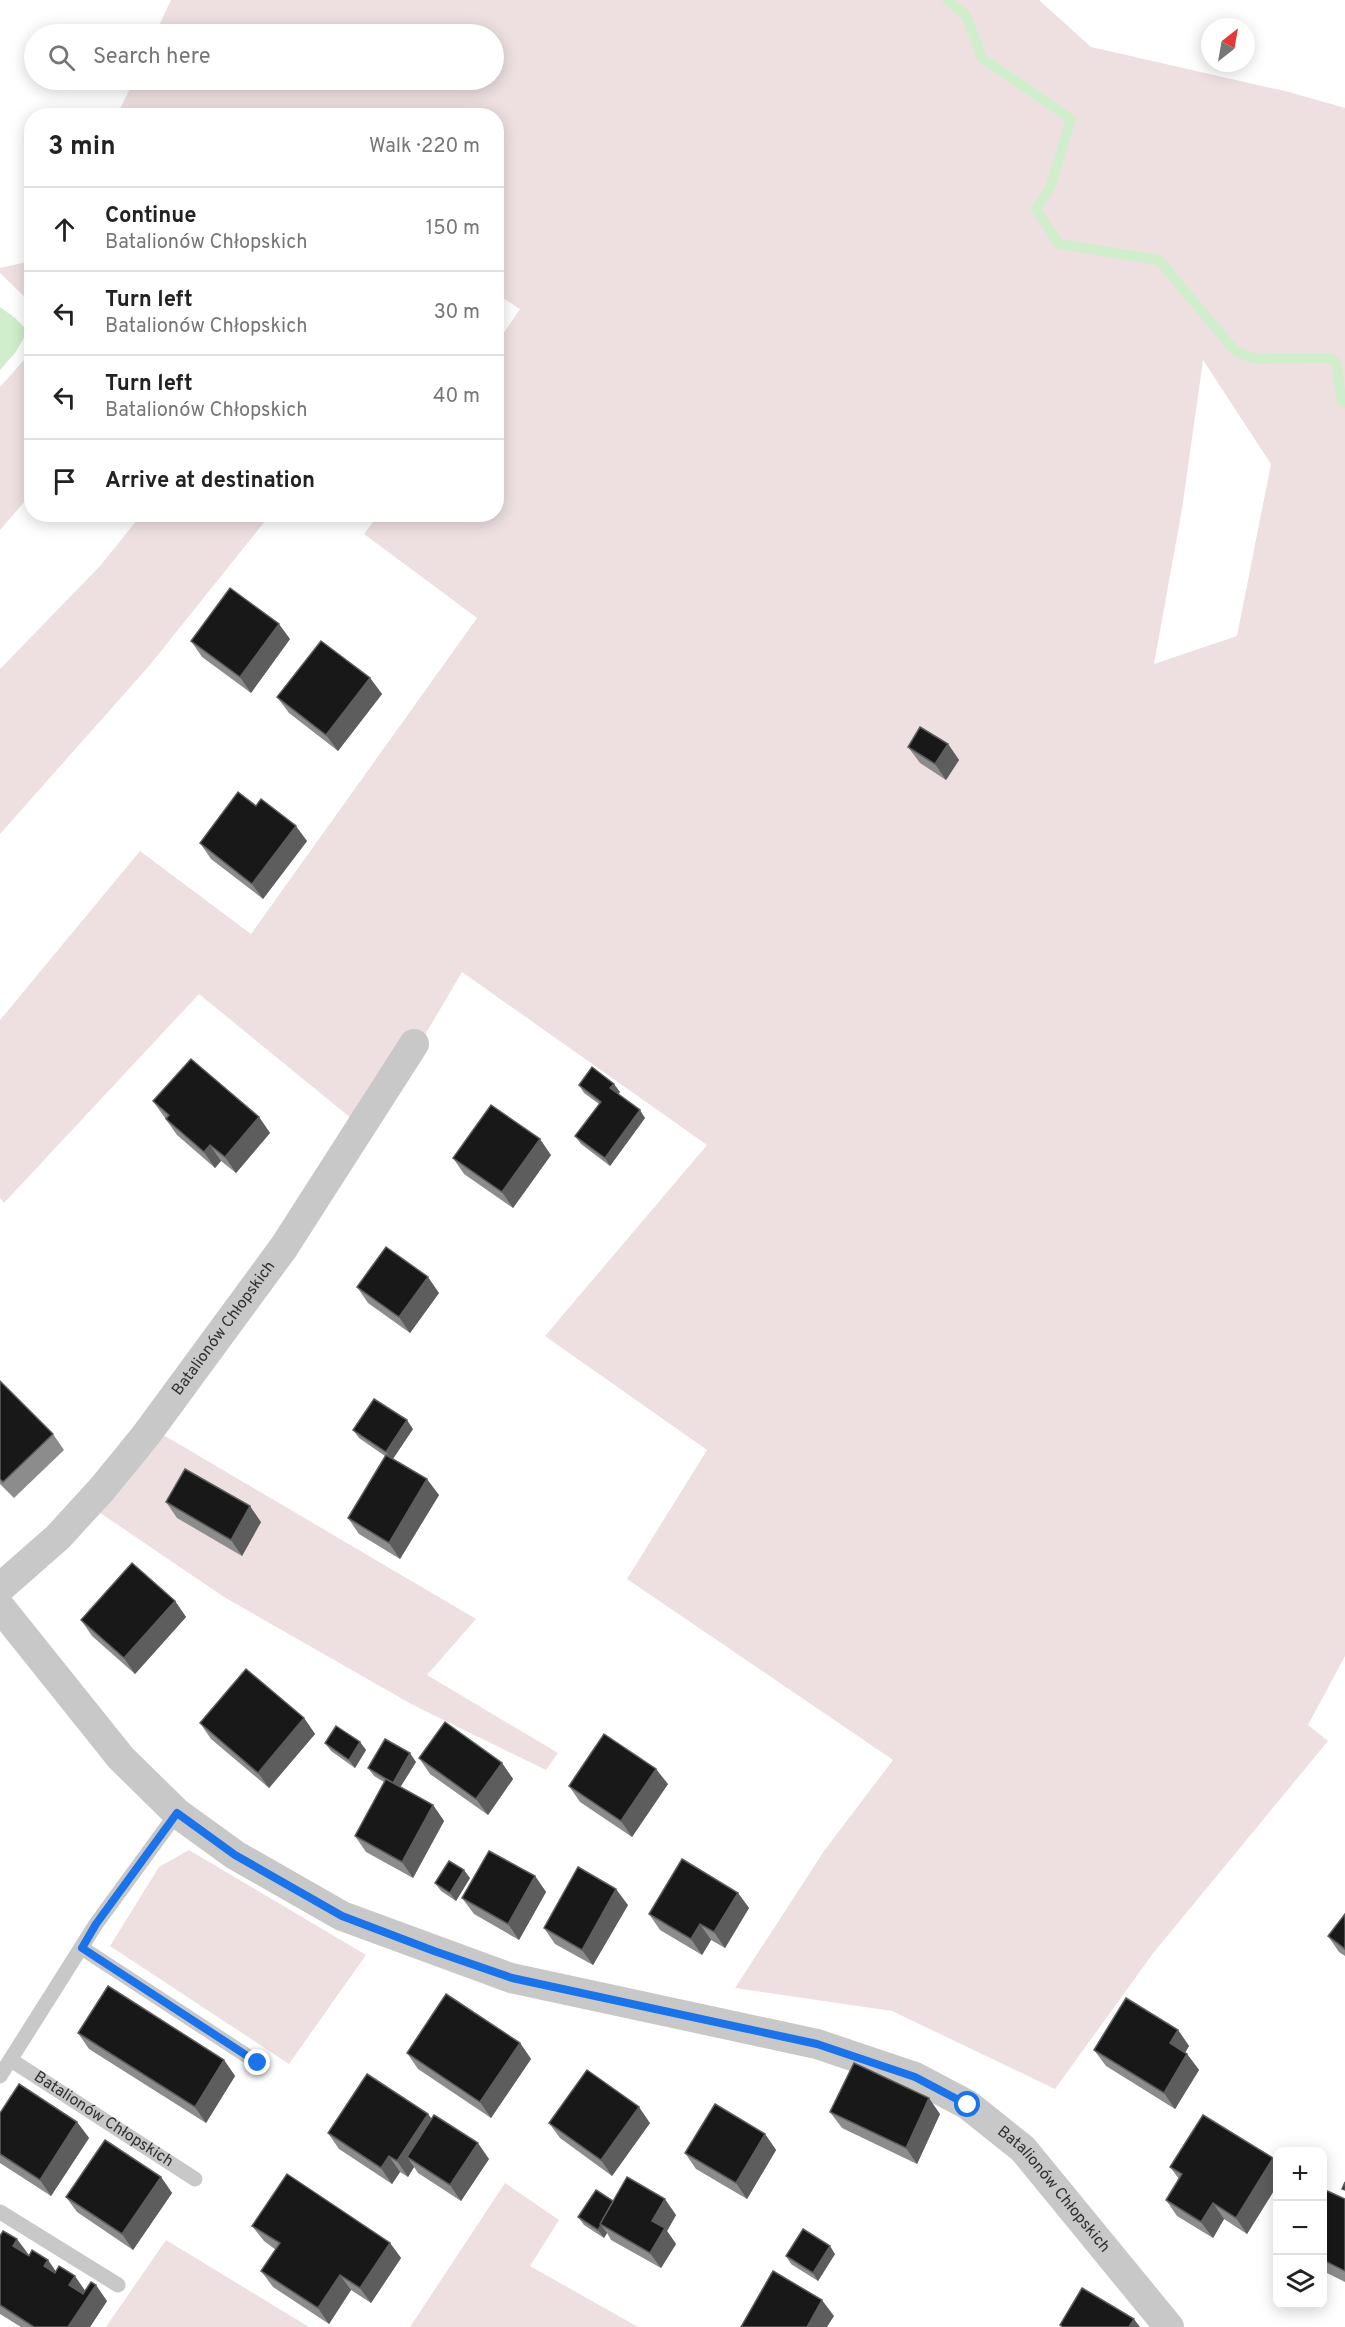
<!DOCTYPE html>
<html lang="en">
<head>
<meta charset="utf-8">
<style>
  body { margin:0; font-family:Overpass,sans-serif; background:#f6f6f6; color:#222 }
  .controls { position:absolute; right:18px; bottom:18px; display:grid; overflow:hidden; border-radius:12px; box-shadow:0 3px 15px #0003 }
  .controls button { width:54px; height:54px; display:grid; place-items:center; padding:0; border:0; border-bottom:2px solid #e0e0e0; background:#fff; color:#222; font:30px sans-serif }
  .compass { position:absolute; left:1201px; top:18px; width:54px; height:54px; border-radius:50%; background:#fff; box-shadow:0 3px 15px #0003; rotate:31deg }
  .stop { position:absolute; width:18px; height:18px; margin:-14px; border:4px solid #1a73e8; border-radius:50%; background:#fff }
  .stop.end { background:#1a73e8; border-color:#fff; box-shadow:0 2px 6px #0008 }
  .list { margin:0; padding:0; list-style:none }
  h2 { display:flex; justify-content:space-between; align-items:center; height:78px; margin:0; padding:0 24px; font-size:26px }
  h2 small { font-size:20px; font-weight:400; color:#767676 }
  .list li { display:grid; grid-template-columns:39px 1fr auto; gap:18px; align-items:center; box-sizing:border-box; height:84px; padding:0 24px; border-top:2px solid #e0e0e0 }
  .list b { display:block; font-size:22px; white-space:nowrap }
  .list p { margin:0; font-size:20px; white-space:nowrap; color:#767676 }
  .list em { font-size:20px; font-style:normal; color:#767676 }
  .icon { flex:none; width:33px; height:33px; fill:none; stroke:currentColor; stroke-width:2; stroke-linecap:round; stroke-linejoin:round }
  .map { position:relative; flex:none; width:1345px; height:2327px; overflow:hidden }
  .search { position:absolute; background:#fff; box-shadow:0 3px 15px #0003; left:24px; top:24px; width:480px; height:66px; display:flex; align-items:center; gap:15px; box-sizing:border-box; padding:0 21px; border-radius:33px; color:#767676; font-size:22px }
  .panel { position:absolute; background:#fff; box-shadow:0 3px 15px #0003; left:24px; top:108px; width:480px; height:414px; border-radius:24px }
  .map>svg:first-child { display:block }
</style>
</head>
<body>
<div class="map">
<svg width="1345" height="2327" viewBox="0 0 1345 2327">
  <rect width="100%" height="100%" fill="#fff"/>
  <!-- green -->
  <g fill="#eee0e0" fill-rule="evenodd">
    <path d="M171,0H1039L1091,47L1289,92L1345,108V1656L1308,1725L1328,1741L1154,1952L1055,2089L892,2011L735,1988L824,1851L893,1760L627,1579L707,1450L545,1336L707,1145L462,972L368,1132L199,994L4,1203L0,1198V1020L140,851L251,934L477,618L364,534L378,515L496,514L497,343L520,309L497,294L496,116L117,115L134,80H494V34H155ZM1203,360L1271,464L1237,636L1154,664L1182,509Z"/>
    <polygon points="31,261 32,261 31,303 0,273 0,268"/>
    <polygon points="31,352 31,494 0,530 0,387"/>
    <polygon points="141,515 270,515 149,666 0,834 0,669 100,566"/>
    <polygon points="155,1430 476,1619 427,1675 558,1753 546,1770 413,1705 224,1597 90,1506"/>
    <polygon points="189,1850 366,1955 289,2064 110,1946 159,1867"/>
    <polygon points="505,2183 559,2220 530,2266 638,2327 410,2327"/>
    <polygon points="166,2240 309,2327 106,2327"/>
  </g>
  <!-- water -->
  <polygon fill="#d0eecc" points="0,307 15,318 28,331 15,353 0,370"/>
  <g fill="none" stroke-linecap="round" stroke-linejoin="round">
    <!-- stream -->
    <polyline stroke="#d0eecc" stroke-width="10" points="947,0 966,15 982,58 1071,119 1050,188 1036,209 1059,244 1159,260 1235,351 1256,359 1331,358 1337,364 1341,400 1345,403"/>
    <!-- service -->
    <g stroke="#c8c8c8" stroke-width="15">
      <polyline points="82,1948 258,2063"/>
      <path id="s1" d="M11,2060L195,2179"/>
      <polyline points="0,2076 96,1924 177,1813"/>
      <polyline points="0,2212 118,2285"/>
    </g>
    <!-- minor -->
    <g stroke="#c8c8c8" stroke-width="30">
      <path id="s2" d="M0,1588L58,1537L102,1489L146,1435L284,1247L414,1044"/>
      <path id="s3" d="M0,1607L121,1758L177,1813L235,1855L342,1916L511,1978L817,2044L915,2077L968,2105L1023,2149L1169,2327"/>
    </g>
  </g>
  <!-- wall -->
  <g fill="#8c8c8c">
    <polygon points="290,639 251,693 202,657 191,641"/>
    <polygon points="370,678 382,694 338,751 289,713 277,697"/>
    <polygon points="948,744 959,760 946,780 920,763 908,747"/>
    <polygon points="256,806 307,841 263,899 211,859 200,843"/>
    <polygon points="579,1085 620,1092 618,1094 645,1118 610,1166 581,1144 575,1136 599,1104 584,1093"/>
    <polygon points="153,1101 259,1117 270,1133 236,1173 221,1161 215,1168 177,1135"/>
    <polygon points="551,1155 513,1208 464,1174 453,1158"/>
    <polygon points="357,1287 439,1293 410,1333 368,1303"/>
    <polygon points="0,1381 53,1434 64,1450 14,1498 0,1484"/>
    <polygon points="413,1429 393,1459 439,1495 400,1559 359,1534 348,1518 385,1456 359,1438 353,1430"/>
    <polygon points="166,1502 261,1522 242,1556 177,1518"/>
    <polygon points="175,1601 186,1617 135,1674 92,1636 81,1620"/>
    <polygon points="304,1718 315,1734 269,1788 211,1739 200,1723"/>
    <polygon points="360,1742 366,1750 355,1768 331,1751 325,1743"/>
    <polygon points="419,1758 502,1763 513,1779 488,1815 430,1774"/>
    <polygon points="416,1762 400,1787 433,1805 444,1821 413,1878 366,1852 355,1836 384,1782 374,1776 368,1768"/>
    <polygon points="668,1784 632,1837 580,1802 569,1786"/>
    <polygon points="535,1876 546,1892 519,1940 474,1914 462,1898"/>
    <polygon points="470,1878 456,1901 441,1891 435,1883"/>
    <polygon points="738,1893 749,1908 725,1948 711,1940 702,1955 660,1930 649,1914"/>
    <polygon points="628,1905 593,1965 555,1944 544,1928"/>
    <polygon points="1345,1914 1345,1956 1339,1952 1328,1936"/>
    <polygon points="1178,2030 1189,2046 1185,2053 1187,2054 1199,2070 1175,2109 1106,2066 1094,2050"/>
    <polygon points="78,2033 224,2060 235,2076 206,2123 89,2049"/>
    <polygon points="520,2043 531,2059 491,2118 418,2069 407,2053"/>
    <polygon points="830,2112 940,2114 917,2164 842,2128"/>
    <polygon points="0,2113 77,2122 89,2138 51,2196 0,2163"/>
    <polygon points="428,2114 432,2119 489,2159 461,2201 418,2173 414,2167 408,2177 400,2172 392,2184 339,2149 328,2133"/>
    <polygon points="549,2123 650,2123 612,2176 560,2138"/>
    <polygon points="765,2134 776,2150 747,2199 696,2169 685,2153"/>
    <polygon points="1273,2158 1278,2164 1278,2184 1247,2234 1224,2219 1213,2238 1177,2216 1166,2200 1179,2179 1170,2167"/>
    <polygon points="161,2177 172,2193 133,2250 77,2212 66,2197"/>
    <polygon points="1323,2189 1345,2199 1345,2282 1323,2271"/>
    <polygon points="613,2201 676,2215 667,2231 676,2244 661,2268 611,2240 607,2233 604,2238 584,2225 578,2217"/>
    <polygon points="252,2226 390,2243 401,2258 371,2303 351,2290 329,2324 273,2287 261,2271 276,2250 264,2241"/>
    <polygon points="0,2234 29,2255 48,2260 56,2272 85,2291 107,2301 90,2327 21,2327 0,2314"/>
    <polygon points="835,2254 818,2281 791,2264 786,2256"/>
  </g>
  <!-- shaded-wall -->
  <g fill="#5d5d5d">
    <polygon points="279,624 290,639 251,693 240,677"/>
    <polygon points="370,678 382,694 338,751 326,735"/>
    <polygon points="948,744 959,760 946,780 935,764"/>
    <polygon points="296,826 307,841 263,899 252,884"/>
    <polygon points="614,1084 620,1092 616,1097 610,1088"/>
    <polygon points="640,1110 645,1118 610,1166 605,1158"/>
    <polygon points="259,1117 270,1133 236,1173 225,1157"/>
    <polygon points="540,1139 551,1155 513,1208 502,1192"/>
    <polygon points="210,1145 221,1161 215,1168 204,1152"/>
    <polygon points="428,1277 439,1293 410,1333 399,1317"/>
    <polygon points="407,1420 413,1429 392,1460 386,1452"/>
    <polygon points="427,1479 439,1495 400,1559 389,1543"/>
    <polygon points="250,1506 261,1522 242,1556 231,1540"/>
    <polygon points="175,1601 186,1617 135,1674 124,1658"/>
    <polygon points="304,1718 315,1734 269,1788 258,1773"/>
    <polygon points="360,1742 366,1750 355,1768 349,1760"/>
    <polygon points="410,1753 416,1762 398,1791 393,1783"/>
    <polygon points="502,1763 513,1779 488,1815 476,1799"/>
    <polygon points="656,1769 668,1784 632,1837 621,1821"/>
    <polygon points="433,1805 444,1821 413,1878 402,1862"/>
    <polygon points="464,1870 470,1878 456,1901 450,1893"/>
    <polygon points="535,1876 546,1892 519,1940 508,1924"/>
    <polygon points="616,1889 628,1905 593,1965 582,1950"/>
    <polygon points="738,1893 749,1908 725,1948 714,1932"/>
    <polygon points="700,1924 711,1940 702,1955 691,1939"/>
    <polygon points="1178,2030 1189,2046 1181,2059 1170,2043"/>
    <polygon points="520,2043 531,2059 491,2118 480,2102"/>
    <polygon points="1187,2054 1199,2070 1175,2109 1164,2093"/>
    <polygon points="224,2060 235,2076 206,2123 195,2107"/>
    <polygon points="929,2098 940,2114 917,2164 906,2148"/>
    <polygon points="639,2107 650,2123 612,2176 601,2160"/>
    <polygon points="428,2114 439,2130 407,2157 414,2167 408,2177 397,2161"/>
    <polygon points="77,2122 89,2138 51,2196 40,2180"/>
    <polygon points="765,2134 776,2150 747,2199 736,2183"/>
    <polygon points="478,2143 489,2159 461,2201 450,2185"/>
    <polygon points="389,2156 400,2172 392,2184 381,2168"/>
    <polygon points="1273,2158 1278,2164 1278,2184 1247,2234 1236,2218"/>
    <polygon points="161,2177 172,2193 133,2250 122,2234"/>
    <polygon points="665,2199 676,2215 667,2231 676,2244 661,2268 650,2253 652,2221"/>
    <polygon points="1213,2203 1224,2219 1213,2238 1201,2222"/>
    <polygon points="601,2225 607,2233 604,2238 598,2230"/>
    <polygon points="17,2239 29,2255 13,2246"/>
    <polygon points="390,2243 401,2258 371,2303 360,2288"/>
    <polygon points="830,2246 835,2254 818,2281 813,2273"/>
    <polygon points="48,2260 59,2276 44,2266"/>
    <polygon points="340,2275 351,2290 329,2324 318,2308"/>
    <polygon points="75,2276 86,2292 80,2301 69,2285"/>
    <polygon points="96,2285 107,2301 90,2327 68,2327"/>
    <polygon points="822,2300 834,2316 827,2327 807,2327"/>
    <polygon points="1134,2319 1140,2327 1129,2327"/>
  </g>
  <!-- building -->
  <g fill="#181818" stroke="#5d5d5d" stroke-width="1.5">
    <polygon points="230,588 279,624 240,677 191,641"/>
    <polygon points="321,641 370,678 326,735 277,697"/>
    <polygon points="920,727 948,744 935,764 908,747"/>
    <polygon points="238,792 256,806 261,799 296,826 252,884 200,843"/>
    <polygon points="191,1059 259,1117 225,1157 210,1145 204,1152 166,1119 169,1115 153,1101"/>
    <polygon points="592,1067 614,1084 610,1088 640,1110 605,1158 575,1136 601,1102 579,1085"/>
    <polygon points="491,1105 540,1139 502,1192 453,1158"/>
    <polygon points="386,1247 428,1277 399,1317 357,1287"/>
    <polygon points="0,1381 53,1434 3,1482 0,1479"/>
    <polygon points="374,1399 407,1420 386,1452 353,1430"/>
    <polygon points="386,1455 427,1479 389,1543 348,1518"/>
    <polygon points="185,1469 250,1506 231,1540 166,1502"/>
    <polygon points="132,1563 175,1601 124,1658 81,1620"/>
    <polygon points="246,1669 304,1718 258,1773 200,1723"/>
    <polygon points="445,1722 502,1763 476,1799 419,1758"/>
    <polygon points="336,1726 360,1742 349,1760 325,1743"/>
    <polygon points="604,1734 656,1769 621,1821 569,1786"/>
    <polygon points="385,1739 410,1753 393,1783 368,1768"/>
    <polygon points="386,1779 433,1805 402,1862 355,1836"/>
    <polygon points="489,1851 535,1876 508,1924 462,1898"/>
    <polygon points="682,1859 738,1893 714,1932 700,1924 691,1939 649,1914"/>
    <polygon points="449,1861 464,1870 450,1893 435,1883"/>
    <polygon points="578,1867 616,1889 582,1950 544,1928"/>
    <polygon points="1345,1914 1345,1949 1328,1936"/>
    <polygon points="108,1986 224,2060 195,2107 78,2033"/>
    <polygon points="446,1994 520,2043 480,2102 407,2053"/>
    <polygon points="1126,1998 1178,2030 1170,2043 1187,2054 1164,2093 1094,2050"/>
    <polygon points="854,2063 929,2098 906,2148 830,2112"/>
    <polygon points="587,2070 639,2107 601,2160 549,2123"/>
    <polygon points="367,2074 428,2114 397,2161 389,2156 381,2168 328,2133"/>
    <polygon points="19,2084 77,2122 40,2180 0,2154 0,2113"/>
    <polygon points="715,2104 765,2134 736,2183 685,2153"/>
    <polygon points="434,2115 478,2143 450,2185 407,2157"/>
    <polygon points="1203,2115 1273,2158 1236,2218 1213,2203 1201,2222 1166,2200 1182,2174 1170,2167"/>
    <polygon points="105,2140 161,2177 122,2234 66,2197"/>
    <polygon points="287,2174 390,2243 360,2288 340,2275 318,2308 261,2271 280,2243 252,2226"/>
    <polygon points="627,2177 665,2199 652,2221 665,2228 650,2253 600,2224"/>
    <polygon points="1345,2182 1345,2190 1342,2189"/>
    <polygon points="1323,2189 1345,2199 1345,2271 1323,2260"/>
    <polygon points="596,2190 613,2201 600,2224 601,2225 598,2230 578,2217"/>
    <polygon points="803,2229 830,2246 813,2273 786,2256"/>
    <polygon points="3,2231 17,2239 13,2246 29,2256 32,2250 48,2260 44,2266 55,2273 59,2266 75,2276 69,2285 83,2294 91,2282 96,2285 68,2327 34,2327 0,2305 0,2236"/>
    <polygon points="773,2271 822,2300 807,2327 741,2327"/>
    <polygon points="1082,2288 1134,2319 1129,2327 1063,2327 1060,2325"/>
  </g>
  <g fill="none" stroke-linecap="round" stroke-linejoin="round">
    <!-- route -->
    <polyline stroke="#1a73e8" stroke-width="8" points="258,2063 82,1948 96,1924 177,1813 235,1855 342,1916 434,1951 512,1978 817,2044 915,2077 968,2105"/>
  </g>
  <g text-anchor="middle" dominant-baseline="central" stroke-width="6" stroke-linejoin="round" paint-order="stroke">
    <!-- street labels -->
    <g font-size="16" fill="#313131" stroke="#fff">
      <text stroke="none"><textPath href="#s2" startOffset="344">Batalionów Chłopskich</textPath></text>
      <text stroke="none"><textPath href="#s1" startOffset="110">Batalionów Chłopskich</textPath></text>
      <text stroke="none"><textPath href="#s3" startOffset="1244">Batalionów Chłopskich</textPath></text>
    </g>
  </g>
</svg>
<div class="controls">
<button>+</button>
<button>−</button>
<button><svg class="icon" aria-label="layers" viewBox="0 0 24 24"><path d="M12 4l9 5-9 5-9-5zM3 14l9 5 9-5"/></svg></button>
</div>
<svg class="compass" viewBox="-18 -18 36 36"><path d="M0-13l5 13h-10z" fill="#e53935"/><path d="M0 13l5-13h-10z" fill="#767676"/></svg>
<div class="stop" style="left:968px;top:2105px"></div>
<div class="stop end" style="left:258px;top:2063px"></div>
<div class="search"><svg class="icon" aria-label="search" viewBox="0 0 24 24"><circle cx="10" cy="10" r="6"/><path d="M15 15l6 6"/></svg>Search here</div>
<section class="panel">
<h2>3 min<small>Walk · 220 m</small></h2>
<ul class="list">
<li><svg class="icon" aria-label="ahead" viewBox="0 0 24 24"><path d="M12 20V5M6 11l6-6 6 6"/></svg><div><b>Continue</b><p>Batalionów Chłopskich</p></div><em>150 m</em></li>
<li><svg class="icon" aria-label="left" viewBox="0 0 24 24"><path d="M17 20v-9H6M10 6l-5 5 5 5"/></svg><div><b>Turn left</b><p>Batalionów Chłopskich</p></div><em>30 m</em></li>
<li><svg class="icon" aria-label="left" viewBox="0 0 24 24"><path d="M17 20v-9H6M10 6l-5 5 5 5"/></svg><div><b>Turn left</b><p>Batalionów Chłopskich</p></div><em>40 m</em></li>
<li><svg class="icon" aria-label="arrive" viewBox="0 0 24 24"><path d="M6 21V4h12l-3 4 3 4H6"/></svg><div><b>Arrive at destination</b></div></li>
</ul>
</section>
</div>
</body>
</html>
